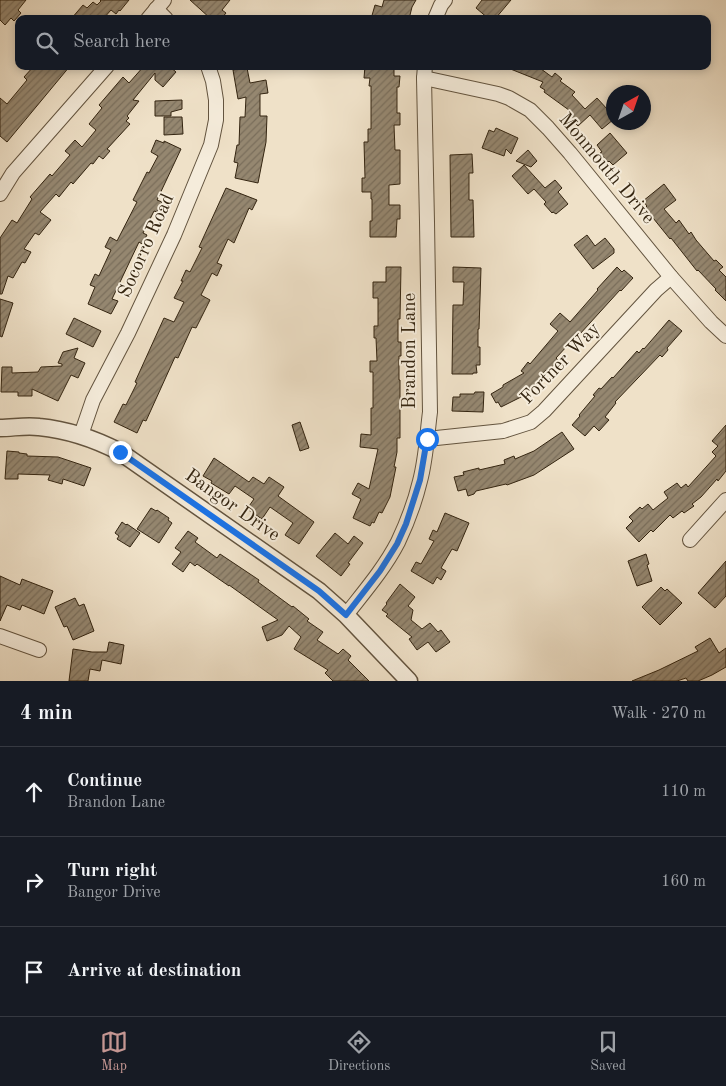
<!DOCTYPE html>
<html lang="en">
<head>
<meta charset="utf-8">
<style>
  body { margin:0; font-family:"Old Standard TT",serif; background:#242831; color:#f1f3f6 }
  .compass { position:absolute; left:606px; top:85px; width:45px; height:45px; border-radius:50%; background:#171b24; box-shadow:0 2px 8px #0003; rotate:40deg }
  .stop { position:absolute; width:15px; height:15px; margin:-11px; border:4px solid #1a73e8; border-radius:50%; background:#fff }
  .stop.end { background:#1a73e8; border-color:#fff; box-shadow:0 1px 5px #0008 }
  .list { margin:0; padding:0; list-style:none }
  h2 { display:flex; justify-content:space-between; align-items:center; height:65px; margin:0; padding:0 20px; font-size:21px }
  h2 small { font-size:16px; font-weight:400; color:#9ea1a6 }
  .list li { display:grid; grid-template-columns:32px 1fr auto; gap:15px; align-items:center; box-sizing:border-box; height:90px; padding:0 20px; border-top:1px solid #363941 }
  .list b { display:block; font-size:19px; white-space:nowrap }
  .list p { margin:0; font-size:16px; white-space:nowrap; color:#9ea1a6 }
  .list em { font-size:16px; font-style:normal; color:#9ea1a6 }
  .icon { flex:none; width:28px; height:28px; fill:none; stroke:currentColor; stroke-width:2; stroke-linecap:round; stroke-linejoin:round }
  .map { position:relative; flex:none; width:726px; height:681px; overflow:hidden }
  .search { position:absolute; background:#171b24; box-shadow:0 2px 8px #0003; left:15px; right:15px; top:15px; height:55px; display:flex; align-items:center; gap:12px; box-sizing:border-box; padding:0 18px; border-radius:10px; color:#9ea1a6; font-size:19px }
  .sheet { height:335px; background:#171b24 }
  nav { display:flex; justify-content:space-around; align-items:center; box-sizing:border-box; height:70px; border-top:1px solid #363941; background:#171b24; font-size:14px; color:#9ea1a6 }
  nav a { display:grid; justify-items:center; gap:2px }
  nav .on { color:#c59692 }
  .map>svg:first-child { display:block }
</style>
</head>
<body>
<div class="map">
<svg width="726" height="681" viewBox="0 0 726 681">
  <defs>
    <pattern id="building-hatch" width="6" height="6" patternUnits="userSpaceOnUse" patternTransform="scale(1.25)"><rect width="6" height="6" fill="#958770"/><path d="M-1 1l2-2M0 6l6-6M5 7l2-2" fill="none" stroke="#7a6e5b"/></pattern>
  </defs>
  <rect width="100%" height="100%" fill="#efe1c8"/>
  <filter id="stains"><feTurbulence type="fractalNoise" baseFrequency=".004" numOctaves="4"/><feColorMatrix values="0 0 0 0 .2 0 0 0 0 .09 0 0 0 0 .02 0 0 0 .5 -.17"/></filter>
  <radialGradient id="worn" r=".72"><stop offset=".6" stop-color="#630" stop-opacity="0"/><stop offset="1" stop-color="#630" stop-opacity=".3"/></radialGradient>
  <!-- building -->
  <g fill="url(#building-hatch)" stroke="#342511">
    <polygon points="0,0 26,0 18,10 21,13 14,21 11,18 5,25 0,20"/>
    <polygon points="100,0 129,0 120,11 119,10 116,14 111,10 103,19 71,19 83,5 87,8 93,2 97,5 101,1"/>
    <polygon points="190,0 230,0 222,10 226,13 221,19 211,19"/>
    <polygon points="384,0 416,0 412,7 409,19 371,19 375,5 382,7"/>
    <polygon points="482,0 511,0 495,19 489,19 476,8"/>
    <polygon points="34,66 70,66 7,142 0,136 0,98 7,104 27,80 24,77"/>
    <polygon points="144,66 169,66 176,72 163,87 155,80 155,73 133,100 139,101 127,116 129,118 126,121 130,124 107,149 110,151 103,159 99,156 93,164 91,163 73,184 71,182 59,197 56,194 40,212 51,220 39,235 35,233 24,249 31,252 25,263 22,262 13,278 8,276 2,294 0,294 0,238 12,220 17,223 32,199 30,197 50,174 52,176 70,155 65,151 75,140 82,147 96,130 89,124 102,108 99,105 123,77 129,83"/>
    <polygon points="365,66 394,66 394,76 400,76 399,87 397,87 397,113 400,113 400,125 394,125 395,150 400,150 400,184 389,185 389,205 400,205 400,219 397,219 396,237 370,237 370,221 372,221 372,199 371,199 371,192 362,192 362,178 365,178 364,142 368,142 368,129 371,129 371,86 369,86 370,78 364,78"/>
    <polygon points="503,66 537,66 552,77 555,73 562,79 560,81 575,92 572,95 585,109 597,98 608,110 614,106 614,119 602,129 590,115 578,126 569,116 573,113 544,92 545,90 540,87 543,82"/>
    <polygon points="247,68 250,83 266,80 268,93 260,94 260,116 267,116 266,142 258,183 235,178 238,163 234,162 237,145 239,145 240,117 245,117 246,97 238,99 233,70"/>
    <polygon points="182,100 182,109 171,112 171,116 155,116 155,101"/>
    <polygon points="164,117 182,117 183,134 164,135"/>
    <polygon points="496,128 518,138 511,154 506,149 504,156 482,148 489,130 494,132"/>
    <polygon points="610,133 627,153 613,165 609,161 608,162 600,153 602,152 597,145"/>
    <polygon points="156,140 164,143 164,141 181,149 157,200 162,202 157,212 154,211 143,233 147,235 142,244 139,242 112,299 118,301 111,314 88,304 95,287 90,285 95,274 99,276 111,250 105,247 110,237 117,241 137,202 133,200 147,172 149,173 158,156 151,152"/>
    <polygon points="528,150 537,161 531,167 516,161"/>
    <polygon points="472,154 473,173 469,173 469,200 473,200 474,237 451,237 450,155"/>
    <polygon points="524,165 545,188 555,180 562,188 558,192 568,204 556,214 553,212 552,213 544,204 546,202 534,189 528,194 512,176"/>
    <polygon points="664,184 676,200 664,209 676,223 679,220 689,234 691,232 696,240 714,261 716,260 723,267 719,270 726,277 726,301 715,290 716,289 698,270 697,271 671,238 670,239 645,208 647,206 643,201"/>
    <polygon points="226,188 257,200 252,210 249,208 234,243 228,239 217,263 222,265 217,276 212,273 201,295 210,300 196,328 192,327 178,358 175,357 146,421 143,420 137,433 114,422 123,404 126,405 137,383 135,382 164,318 174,322 184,302 174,298 183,281 181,281 186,270 190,272 202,248 199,247"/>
    <polygon points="587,235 595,246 605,238 614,249 614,253 593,269 574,245"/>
    <polygon points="386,267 401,267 400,319 398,319 398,342 401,342 401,356 399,356 399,380 400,380 400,438 397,438 397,452 394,467 396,467 390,497 382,513 379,512 374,523 372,522 370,526 353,518 361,499 352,494 358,483 369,489 378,449 360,447 361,434 371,435 371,408 373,408 373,372 370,372 370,361 377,361 376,338 374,338 374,326 378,326 378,298 373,298 373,282 386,282"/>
    <polygon points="453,267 481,268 479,329 478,329 478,347 480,347 480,365 476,365 477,373 473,373 473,374 452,374 453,305 463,305 464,282 453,282"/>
    <polygon points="617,267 622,272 624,270 633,278 621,291 620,290 569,346 568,345 556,358 558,360 548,372 546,370 533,386 521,392 523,396 501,407 498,402 496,403 491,394 503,387 503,385 524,373 521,371 528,362 530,364 558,331 550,324 560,313 570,322 598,290 597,289"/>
    <polygon points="0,299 13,303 2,337 0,336"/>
    <polygon points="74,318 101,331 93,347 66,334"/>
    <polygon points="669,320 682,331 667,348 668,350 662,357 660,355 615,402 616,403 605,417 609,420 599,431 594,426 585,436 572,425 580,416 579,415 595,396 593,395 599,388 601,389 612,377 613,378 637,351 639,353 643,348 644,349"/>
    <polygon points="78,348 74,358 85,363 78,378 71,375 58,401 32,389 32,396 18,396 18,392 1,392 2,367 12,367 12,373 38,372 41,367 62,366 62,364 58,363 63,352"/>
    <polygon points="475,392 484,392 483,412 452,411 453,397 460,397 460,394 474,394"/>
    <polygon points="300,422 309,448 300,451 292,425"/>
    <polygon points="726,425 726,471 718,481 717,479 701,497 692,504 694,506 684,513 682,511 673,518 670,515 653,532 651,530 639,542 626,528 633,521 629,517 640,507 642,509 648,504 653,510 668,498 664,492 677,483 681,488 686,484 688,487 716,456 712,452 718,446 712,441"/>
    <polygon points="562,432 574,449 534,475 507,485 506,484 476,491 474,494 468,496 466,489 458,491 454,477 464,475 463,472 479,468 479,470 505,464 504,460 514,456 515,459 534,451"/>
    <polygon points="7,451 19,452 19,453 27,454 27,456 58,457 91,468 84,486 63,479 62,484 48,480 50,475 18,474 18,479 5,479"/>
    <polygon points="214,458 249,482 253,477 264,484 269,477 284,487 278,496 314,522 299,544 285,535 293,523 270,507 262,519 247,509 254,499 235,486 229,494 211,483 212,481 203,476"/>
    <polygon points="151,508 156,511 157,510 169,518 168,520 172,523 159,543 137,529"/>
    <polygon points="445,513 469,523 457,551 452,549 441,568 446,571 441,580 437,577 433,584 411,571 416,562 421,564 434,541 429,539 433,530 437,532"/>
    <polygon points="122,522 126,525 127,524 140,533 130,547 117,539 119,536 115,533"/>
    <polygon points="188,531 198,538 195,542 217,558 220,554 259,580 258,582 292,607 293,606 309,619 307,621 323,632 317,640 338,654 343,649 351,656 348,660 369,681 333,681 325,673 328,670 294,649 301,637 289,626 282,635 267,641 262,627 278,620 229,585 229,586 197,564 195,566 190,562 183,572 172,564 181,552 175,548"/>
    <polygon points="335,533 348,544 354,536 363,543 348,563 350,564 341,576 316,556"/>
    <polygon points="646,554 649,564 647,565 652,581 637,586 628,561"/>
    <polygon points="726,561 726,596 715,608 698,593"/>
    <polygon points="0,576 20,585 22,579 53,591 44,614 22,605 20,610 7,605 0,621"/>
    <polygon points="400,584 415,597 408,606 413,610 411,620 422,629 430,623 438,632 441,630 450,642 436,652 428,642 417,650 409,639 412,637 386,616 388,614 382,610 387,604 386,603"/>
    <polygon points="661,587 665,591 667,589 682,603 660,625 642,607"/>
    <polygon points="75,598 79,606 84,604 94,631 73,640 67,626 64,627 55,607"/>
    <polygon points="710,638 719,653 726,648 726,667 712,675 698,681 688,681 686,678 677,681 632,681 659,670 698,651 695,647"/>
    <polygon points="109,642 124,645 121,664 102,660 100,671 90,669 88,681 69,681 73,649 92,652 107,652"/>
  </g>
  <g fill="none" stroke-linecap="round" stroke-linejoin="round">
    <!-- minor casing -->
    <g stroke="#63543f" stroke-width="16">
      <g id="minor">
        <polyline points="156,9 166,19"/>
        <polyline points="148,19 164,0"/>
        <polyline points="435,19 441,5 445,0"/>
        <polyline points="424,78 498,94 509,98 530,110 548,128 570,153 671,277 711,322 726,336"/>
        <polyline points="0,194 13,173 107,66"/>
        <polyline points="81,435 93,400 128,333 174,235 211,145 216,120 216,100 213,81 208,66"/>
        <polyline points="427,439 503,431 531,422 544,411 656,290 671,277"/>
        <polyline points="690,540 726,500"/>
        <path d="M346,615C364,592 384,569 398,542C407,523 415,502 420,481C426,459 427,435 430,412L427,222L424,78L425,66"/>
        <polyline points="0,636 39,650"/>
      </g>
    </g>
    <!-- tertiary casing -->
    <g stroke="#63543f" stroke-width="19">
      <path id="tertiary" d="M0,428C13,428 26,425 39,427C69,430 93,438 120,452L319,591L346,615L409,681"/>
    </g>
    <!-- minor -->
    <use href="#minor" stroke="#f5ecdb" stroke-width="14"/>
    <!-- tertiary -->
    <use href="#tertiary" stroke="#f5ecdb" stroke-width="16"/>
  </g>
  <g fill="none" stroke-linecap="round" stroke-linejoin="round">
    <!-- route -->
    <polyline stroke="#1a73e8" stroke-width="6" points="120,452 319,591 346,615 380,571 397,544 406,524 420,480 427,439"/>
  </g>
  <g text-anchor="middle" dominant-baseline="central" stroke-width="4" stroke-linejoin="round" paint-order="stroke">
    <!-- street labels -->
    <g font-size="19" fill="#342511" stroke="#f5ecdb">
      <text transform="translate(606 169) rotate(50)">Monmouth Drive</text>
      <text transform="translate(147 246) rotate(-66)">Socorro Road</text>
      <text transform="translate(410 351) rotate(-90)">Brandon Lane</text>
      <text transform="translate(561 364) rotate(-46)">Fortner Way</text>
      <text transform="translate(232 506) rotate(35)">Bangor Drive</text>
    </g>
  </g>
  <rect width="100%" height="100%" filter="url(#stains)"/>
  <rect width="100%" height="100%" fill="url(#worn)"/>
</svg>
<svg class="compass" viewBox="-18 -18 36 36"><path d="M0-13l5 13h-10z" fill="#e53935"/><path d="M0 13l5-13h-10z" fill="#9ea1a6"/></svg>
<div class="stop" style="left:427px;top:439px"></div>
<div class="stop end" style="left:120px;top:452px"></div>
<div class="search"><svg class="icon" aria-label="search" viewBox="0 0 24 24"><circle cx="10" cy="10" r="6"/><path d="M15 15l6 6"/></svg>Search here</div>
</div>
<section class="sheet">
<h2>4 min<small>Walk · 270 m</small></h2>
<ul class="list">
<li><svg class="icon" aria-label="ahead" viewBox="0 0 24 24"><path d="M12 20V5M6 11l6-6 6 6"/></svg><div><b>Continue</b><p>Brandon Lane</p></div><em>110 m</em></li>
<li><svg class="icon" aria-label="right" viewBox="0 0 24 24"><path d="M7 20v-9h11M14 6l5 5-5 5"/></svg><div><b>Turn right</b><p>Bangor Drive</p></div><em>160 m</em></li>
<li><svg class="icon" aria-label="arrive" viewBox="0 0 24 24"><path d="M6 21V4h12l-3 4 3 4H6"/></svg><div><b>Arrive at destination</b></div></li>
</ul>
</section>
<nav>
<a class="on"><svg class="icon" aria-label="map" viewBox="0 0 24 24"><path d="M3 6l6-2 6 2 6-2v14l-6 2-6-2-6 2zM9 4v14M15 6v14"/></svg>Map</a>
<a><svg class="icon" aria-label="directions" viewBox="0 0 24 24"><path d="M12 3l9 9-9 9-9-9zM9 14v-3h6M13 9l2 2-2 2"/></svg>Directions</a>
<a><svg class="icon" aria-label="saved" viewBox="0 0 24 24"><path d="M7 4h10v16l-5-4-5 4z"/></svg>Saved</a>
</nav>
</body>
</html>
